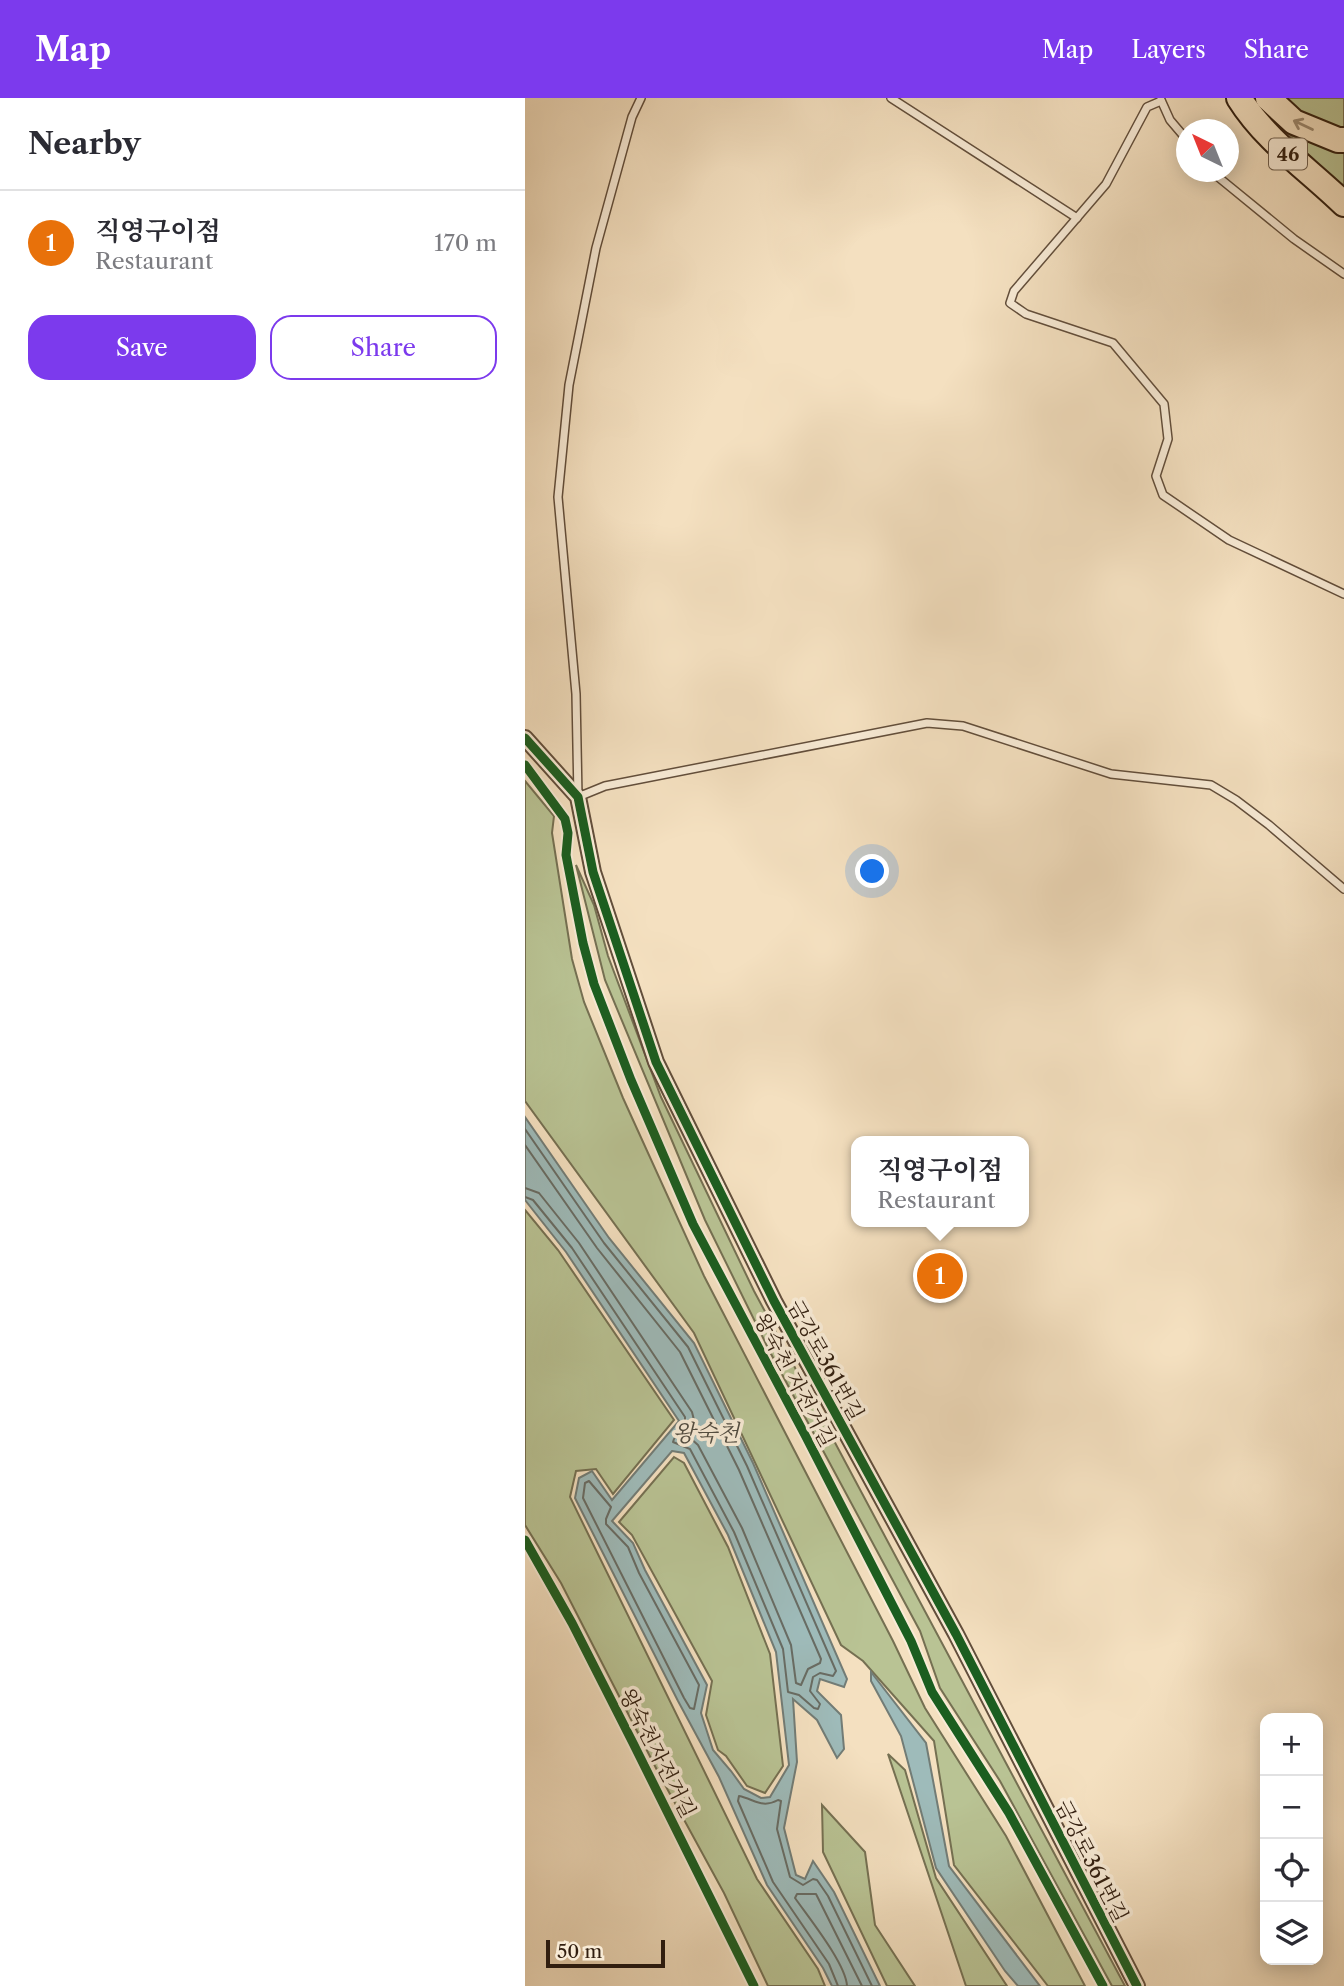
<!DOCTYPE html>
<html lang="en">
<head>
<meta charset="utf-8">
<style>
  body { margin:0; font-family:"Libre Caslon Text","Noto Serif KR",serif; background:#f2f2f3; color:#2b2b33 }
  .controls { position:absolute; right:21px; bottom:21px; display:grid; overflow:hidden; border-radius:14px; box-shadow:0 4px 18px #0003 }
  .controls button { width:63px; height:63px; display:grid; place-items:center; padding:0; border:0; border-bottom:2px solid #e1e1e2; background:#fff; color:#2b2b33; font:35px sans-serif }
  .compass { position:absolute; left:651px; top:21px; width:63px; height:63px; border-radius:50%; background:#fff; box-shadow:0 4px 18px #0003; rotate:317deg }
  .scale { position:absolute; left:21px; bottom:18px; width:119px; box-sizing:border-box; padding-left:7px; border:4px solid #311e0f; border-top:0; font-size:19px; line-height:24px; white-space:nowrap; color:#311e0f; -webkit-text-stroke:5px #f8ebd6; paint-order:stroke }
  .you { position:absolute; left:348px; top:774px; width:24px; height:24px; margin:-18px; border:5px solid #fff; border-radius:50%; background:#1a73e8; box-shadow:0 0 0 10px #1a73e833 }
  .badge { display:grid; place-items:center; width:46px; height:46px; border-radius:50%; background:#7c3aed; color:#fff; font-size:23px; font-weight:700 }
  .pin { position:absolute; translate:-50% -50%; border:4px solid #fff; box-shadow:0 2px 7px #0006 }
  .popup { position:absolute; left:326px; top:1038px; width:178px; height:91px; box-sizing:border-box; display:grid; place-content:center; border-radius:14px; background:#fff; filter:drop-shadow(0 2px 5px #0005); font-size:23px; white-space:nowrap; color:#7c7c81 }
  .popup b { font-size:26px; color:#2b2b33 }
  .popup::after { content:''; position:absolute; left:50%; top:100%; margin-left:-14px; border:14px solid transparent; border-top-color:#fff }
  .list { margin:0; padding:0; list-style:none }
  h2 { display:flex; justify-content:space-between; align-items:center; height:91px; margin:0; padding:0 28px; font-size:30px }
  h2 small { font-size:23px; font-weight:400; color:#7c7c81 }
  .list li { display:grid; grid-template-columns:46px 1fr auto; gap:21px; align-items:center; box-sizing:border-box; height:105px; padding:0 28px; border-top:2px solid #e1e1e2 }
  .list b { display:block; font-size:26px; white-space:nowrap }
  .list p { margin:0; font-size:23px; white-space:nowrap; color:#7c7c81 }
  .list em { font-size:23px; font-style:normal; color:#7c7c81 }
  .actions { display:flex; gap:14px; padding:21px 28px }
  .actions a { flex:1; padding:16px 0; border:2px solid #7c3aed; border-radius:21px; text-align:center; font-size:24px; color:#7c3aed }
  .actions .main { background:#7c3aed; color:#fff }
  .icon { flex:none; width:38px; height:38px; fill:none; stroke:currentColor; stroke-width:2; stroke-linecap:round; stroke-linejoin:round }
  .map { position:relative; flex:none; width:819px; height:1888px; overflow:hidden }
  header { display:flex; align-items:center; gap:42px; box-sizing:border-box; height:98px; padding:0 35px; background:#7c3aed; color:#fff }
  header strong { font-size:33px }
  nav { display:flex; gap:38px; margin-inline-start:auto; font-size:24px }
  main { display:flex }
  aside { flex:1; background:#fff }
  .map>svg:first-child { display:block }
</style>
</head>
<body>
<header>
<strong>Map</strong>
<nav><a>Map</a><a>Layers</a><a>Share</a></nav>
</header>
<main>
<aside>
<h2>Nearby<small></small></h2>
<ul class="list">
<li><span class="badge" style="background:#e8710a">1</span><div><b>직영구이점</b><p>Restaurant</p></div><em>170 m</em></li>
</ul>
<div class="actions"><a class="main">Save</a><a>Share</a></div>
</aside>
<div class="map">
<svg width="819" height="1888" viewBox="0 0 819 1888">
  <rect width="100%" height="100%" fill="#f4e0c0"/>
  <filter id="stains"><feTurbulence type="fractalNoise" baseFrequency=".00286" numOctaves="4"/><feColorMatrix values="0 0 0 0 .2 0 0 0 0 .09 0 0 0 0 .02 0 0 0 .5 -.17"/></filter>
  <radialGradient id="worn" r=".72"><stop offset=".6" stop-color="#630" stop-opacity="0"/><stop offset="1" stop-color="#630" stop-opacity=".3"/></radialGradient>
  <!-- green -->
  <g fill="#b9c394" stroke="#757052" stroke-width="2">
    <polygon points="754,0 819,0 819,30 797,29"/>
    <polygon points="765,37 819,53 819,91 780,59"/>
    <polygon points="0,683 29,718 27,735 47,861 59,904 98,1000 179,1178 368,1543 400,1610 481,1738 560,1888 523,1888 429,1767 409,1643 338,1563 316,1547 169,1235 0,1003"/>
    <polygon points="51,767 69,807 83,858 136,999 229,1193 600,1888 587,1888 475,1683 415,1590 395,1533 245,1254 180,1122 80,882"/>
    <polygon points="0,1112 33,1152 149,1322 88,1396 71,1371 51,1373 45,1399 232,1781 293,1871 300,1888 243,1888 199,1795 133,1674 36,1485 0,1427"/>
    <polygon points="149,1359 159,1365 203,1449 245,1556 258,1668 240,1695 222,1688 201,1658 193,1652 181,1617 187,1583 107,1437 94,1424"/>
    <polygon points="363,1656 380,1672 411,1780 482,1888 441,1888"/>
    <polygon points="297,1707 340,1754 350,1827 390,1888 362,1888 298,1754"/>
  </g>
  <!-- water -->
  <g fill="#9ebbba" stroke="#727c76" stroke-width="2" fill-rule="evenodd">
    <path d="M0,1019L84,1140L169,1245L228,1365L322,1581L319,1589L295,1581L292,1593L316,1617L319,1651L312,1660L292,1622L268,1601L272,1664L259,1730L271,1777L280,1781L288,1763L309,1794L355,1888H307L298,1870L242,1787L194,1679L153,1603L50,1400L54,1380L67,1373L87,1402L154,1323L41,1154L0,1102ZM147,1353L159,1355L203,1437L251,1554L264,1667L245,1699L236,1700L219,1691L206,1673L188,1652L176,1615L182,1587L120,1472L108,1445L87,1423Z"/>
    <polygon points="346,1574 401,1645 424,1768 515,1888 493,1888 480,1873 411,1770 376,1638 346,1583"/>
  </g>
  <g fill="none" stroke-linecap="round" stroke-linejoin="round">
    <!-- shore -->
    <g stroke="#686c64" stroke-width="2">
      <polyline points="0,1031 79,1145 163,1249 222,1368 311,1573 308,1578 295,1575 288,1579 285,1593 295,1606 293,1611 289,1610 274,1597 263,1594 258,1551 209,1434 165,1351 148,1344 149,1341 160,1327 160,1319 47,1150 8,1102 0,1099"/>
      <polyline points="0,1047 72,1150 155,1254 214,1372 296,1561 295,1565 283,1571 276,1587 271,1585 266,1547 217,1430 173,1347 164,1339 170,1326 167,1314 54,1145 14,1095 0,1090"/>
      <polygon points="64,1383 86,1409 81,1421 81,1426 103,1449 114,1475 174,1587 169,1611 165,1610 159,1600 58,1400 60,1385"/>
      <path d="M313,1888L304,1866L248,1784L213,1703L214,1698C229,1701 237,1711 253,1702L256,1703L252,1731L265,1779L278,1787L288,1781L292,1782L303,1798L347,1888"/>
      <path d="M322,1888C321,1866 284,1820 270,1800L272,1796H291L337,1888"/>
    </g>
    <!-- service casing -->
    <g stroke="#624e3b" stroke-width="10">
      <g id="service">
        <polyline points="116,0 107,19 71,150 44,287 33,399 51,596 53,699 80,688 402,625 438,628 586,676 686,687 711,702 744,727 819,791"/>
        <polyline points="366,0 552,120"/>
        <polyline points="636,2 645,22 662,42"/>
        <polyline points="636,3 622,9 581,86 489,193 485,205 501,216 588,245 639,306 643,341 631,378 638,397 704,442 819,496"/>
        <polyline points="687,74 769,141 819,176"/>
      </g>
    </g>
    <!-- minor casing -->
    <g stroke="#624e3b" stroke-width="18">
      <polyline id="minor" points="0,640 53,699 68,774 131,964 249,1203 431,1536 612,1888"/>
    </g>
    <!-- trunk casing -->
    <g stroke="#311e0f" stroke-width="28">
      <g id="trunk">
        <path d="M714,0C741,43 783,71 819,106"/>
        <polyline points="743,0 769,24 813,42 819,42"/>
      </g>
    </g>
    <!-- service -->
    <use href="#service" stroke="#f8ebd6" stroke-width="7"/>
    <!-- minor -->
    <use href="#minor" stroke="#f8ebd6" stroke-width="14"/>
    <!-- trunk -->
    <use href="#trunk" stroke="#f4e0c0" stroke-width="24"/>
    <!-- cycleway casing -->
    <g stroke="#f8ebd6" stroke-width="13">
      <g id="cycleway">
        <polyline points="0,640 53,699 68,774 131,964 249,1203 431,1536 612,1888"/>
        <polyline points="0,667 40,721 43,735 41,757 58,845 69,886 106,982 168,1126 280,1337 386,1543 407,1594 484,1715 578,1888"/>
        <polyline points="0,1442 47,1525 108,1645 229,1888"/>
      </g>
    </g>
    <!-- cycleway -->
    <use href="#cycleway" stroke="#1b5e20" stroke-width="9"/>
  </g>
  <!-- one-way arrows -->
  <defs><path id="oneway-shaft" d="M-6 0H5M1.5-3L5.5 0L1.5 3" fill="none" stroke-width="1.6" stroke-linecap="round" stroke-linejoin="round" transform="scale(1.75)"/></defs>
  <use stroke="#9c8970" href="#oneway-shaft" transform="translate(778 27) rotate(-155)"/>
  <g text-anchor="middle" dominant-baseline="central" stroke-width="7" stroke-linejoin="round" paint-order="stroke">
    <!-- shield labels -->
    <rect fill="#f8ebd6" stroke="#6d5c4b" stroke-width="2" x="744" y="40.5" width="38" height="31" rx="5"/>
    <g font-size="19" font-weight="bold" fill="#311e0f">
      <text x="763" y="56">46</text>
    </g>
    <!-- street labels -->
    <g font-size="21" fill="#311e0f" stroke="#f8ebd6">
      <text transform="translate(301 1262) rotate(61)">금강로361번길</text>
      <text transform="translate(270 1282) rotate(62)">왕숙천 자전거길</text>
      <text transform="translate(133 1655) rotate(63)">왕숙천자전거길</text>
      <text transform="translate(567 1763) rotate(63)">금강로361번길</text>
    </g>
    <!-- water labels -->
    <g font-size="23" font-style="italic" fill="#524d42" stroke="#f8ebd6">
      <text x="181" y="1335">왕숙천</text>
    </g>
  </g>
  <rect width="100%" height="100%" filter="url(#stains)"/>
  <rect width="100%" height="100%" fill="url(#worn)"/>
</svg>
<div class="controls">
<button>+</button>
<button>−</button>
<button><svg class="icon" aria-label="locate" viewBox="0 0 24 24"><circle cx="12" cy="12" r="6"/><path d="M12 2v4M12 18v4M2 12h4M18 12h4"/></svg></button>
<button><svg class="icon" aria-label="layers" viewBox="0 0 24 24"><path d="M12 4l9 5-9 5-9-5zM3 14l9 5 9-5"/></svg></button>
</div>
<svg class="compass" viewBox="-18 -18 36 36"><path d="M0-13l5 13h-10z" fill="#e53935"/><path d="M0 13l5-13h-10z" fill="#7c7c81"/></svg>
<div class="scale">50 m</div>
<div class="you"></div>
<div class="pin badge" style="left:415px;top:1178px;background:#e8710a">1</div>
<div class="popup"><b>직영구이점</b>Restaurant</div>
</div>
</main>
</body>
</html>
